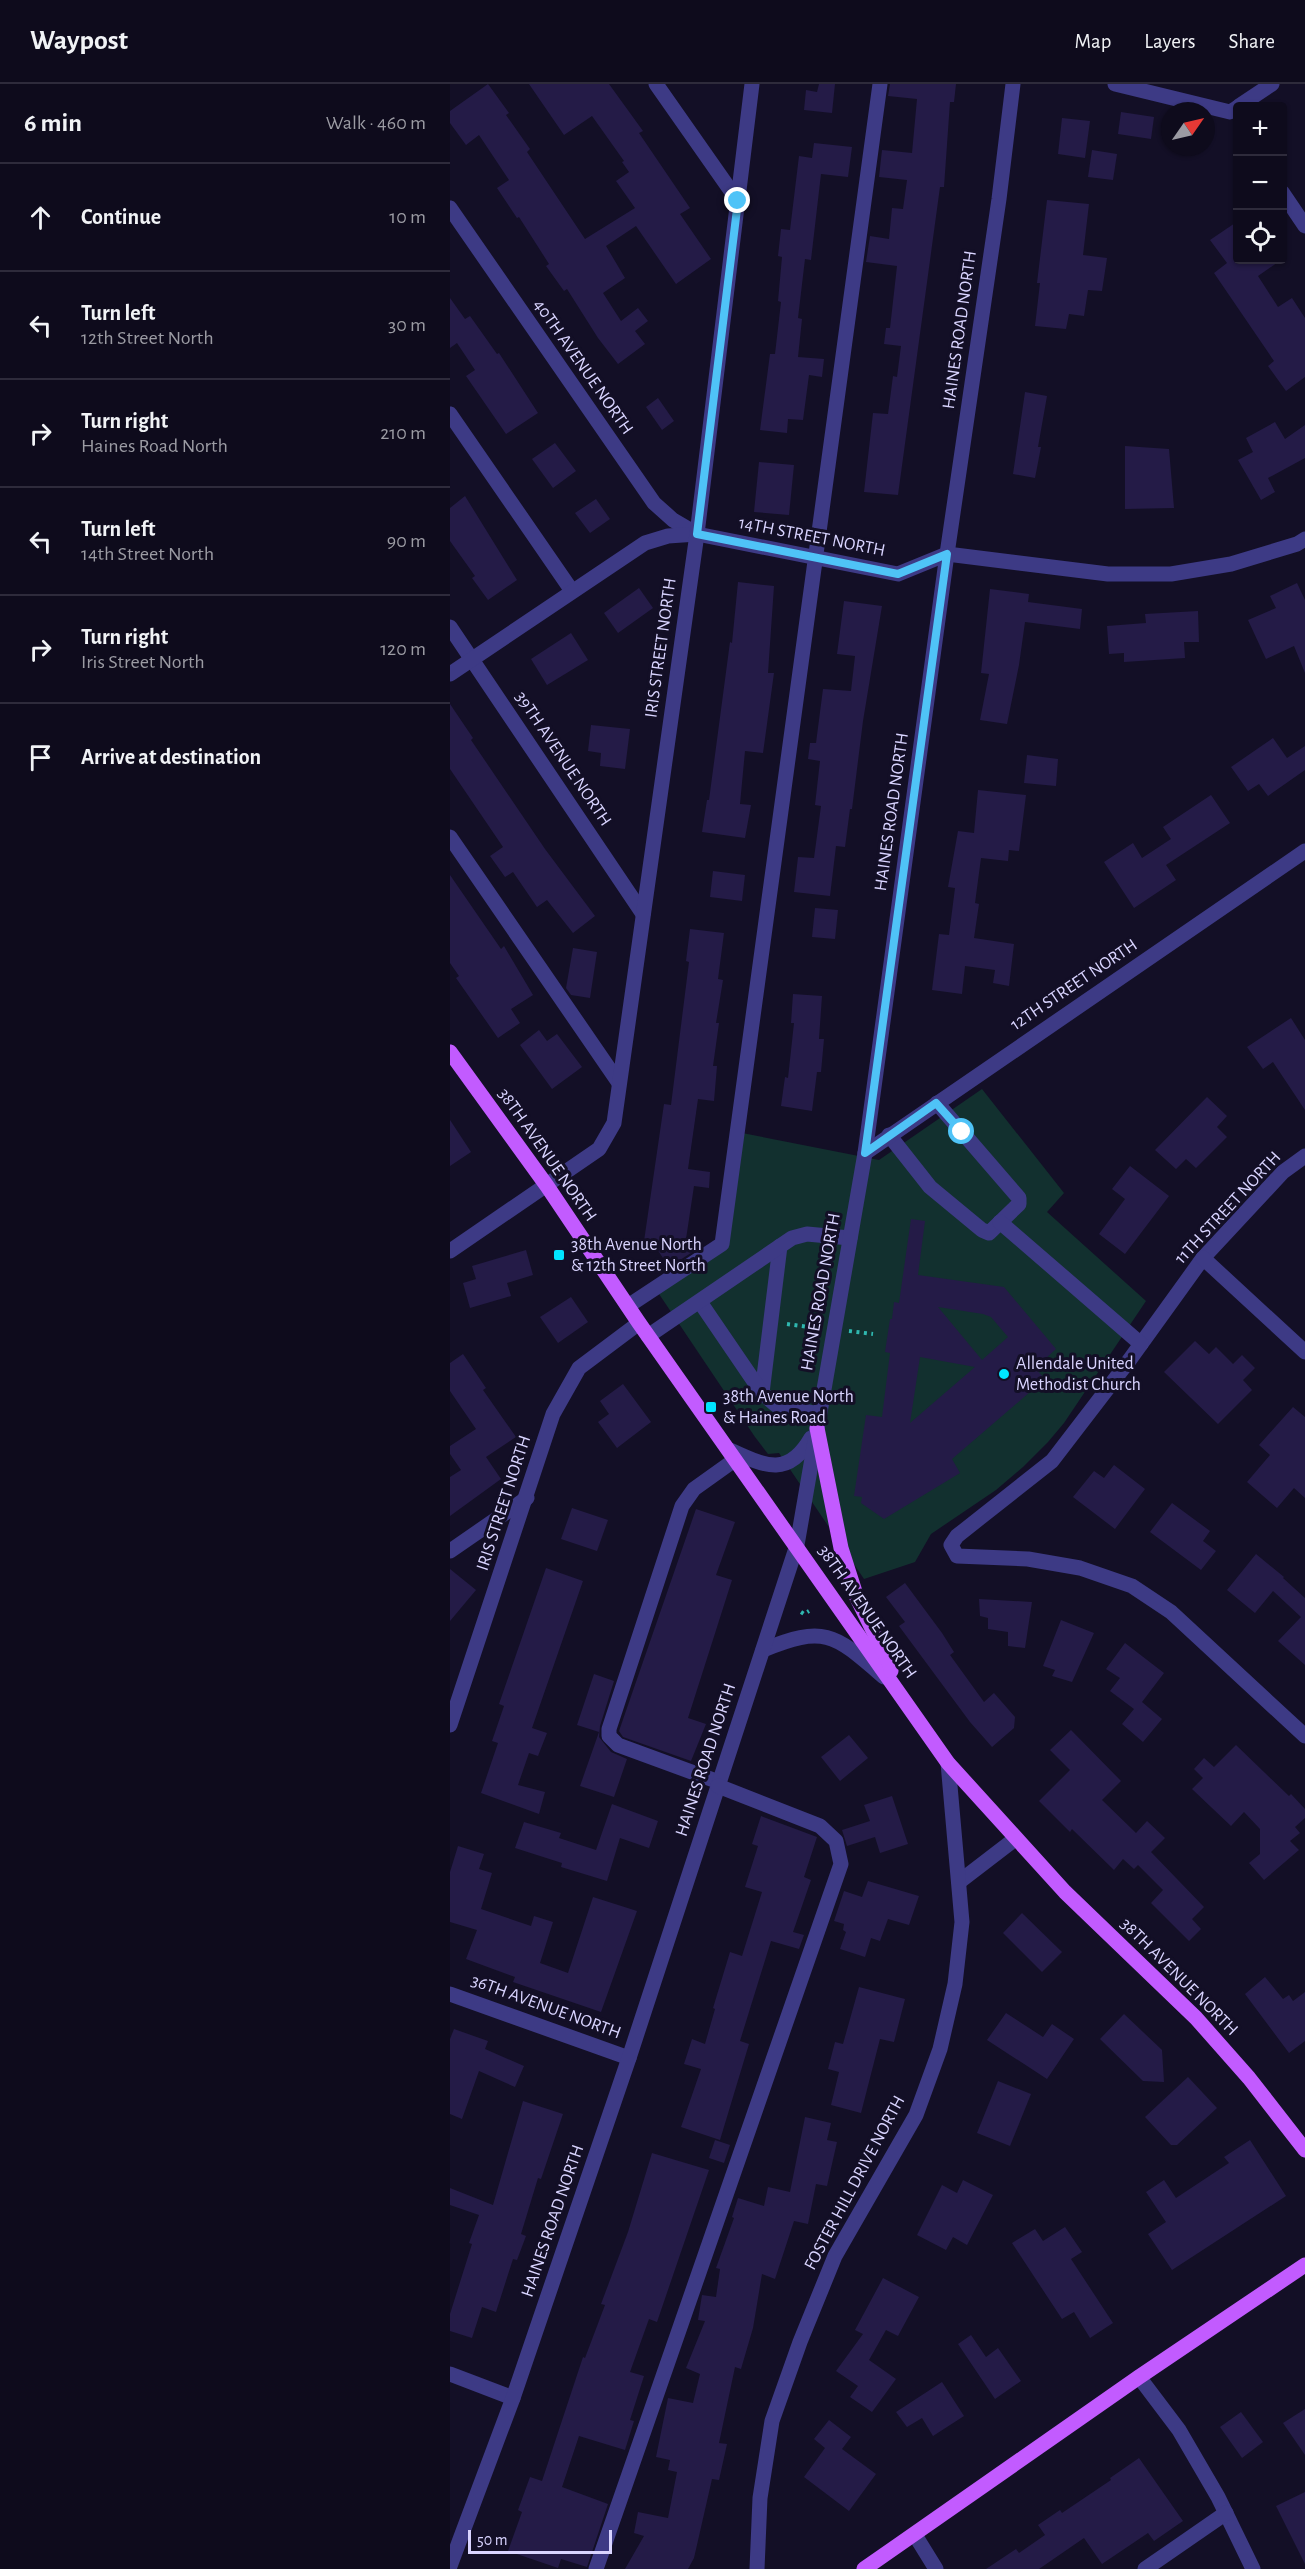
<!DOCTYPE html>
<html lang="en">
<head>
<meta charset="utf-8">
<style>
  body { margin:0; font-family:"Alegreya Sans",sans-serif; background:#171425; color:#f1f3f6 }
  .controls { position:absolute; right:18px; top:18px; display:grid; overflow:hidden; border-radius:6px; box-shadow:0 2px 4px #0004 }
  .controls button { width:54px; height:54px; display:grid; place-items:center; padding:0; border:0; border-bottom:2px solid #2e2b3b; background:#0e0b1c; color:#f1f3f6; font:30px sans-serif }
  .compass { position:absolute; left:711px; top:18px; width:54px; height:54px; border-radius:50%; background:#0e0b1c; box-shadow:0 2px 4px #0004; rotate:56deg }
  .scale { position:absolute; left:18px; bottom:15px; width:144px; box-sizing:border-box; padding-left:6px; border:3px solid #d9d4ff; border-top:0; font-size:16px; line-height:21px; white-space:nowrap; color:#d9d4ff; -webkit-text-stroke:4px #130f26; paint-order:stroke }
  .stop { position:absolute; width:18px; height:18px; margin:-14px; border:4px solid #4fc3f7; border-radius:50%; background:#fff }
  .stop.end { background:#4fc3f7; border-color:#fff; box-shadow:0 2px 6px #0008 }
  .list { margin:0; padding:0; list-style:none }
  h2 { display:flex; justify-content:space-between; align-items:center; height:78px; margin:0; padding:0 24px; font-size:26px }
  h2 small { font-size:20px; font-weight:400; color:#9b9ba3 }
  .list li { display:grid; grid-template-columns:39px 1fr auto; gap:18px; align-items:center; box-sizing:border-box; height:108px; padding:0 24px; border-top:2px solid #2e2b3b }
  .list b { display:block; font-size:22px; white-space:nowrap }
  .list p { margin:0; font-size:20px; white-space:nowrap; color:#9b9ba3 }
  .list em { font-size:20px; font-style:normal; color:#9b9ba3 }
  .icon { flex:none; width:33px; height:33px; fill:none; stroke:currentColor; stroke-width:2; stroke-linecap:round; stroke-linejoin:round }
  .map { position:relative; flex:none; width:855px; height:2485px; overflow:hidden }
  header { display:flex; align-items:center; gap:36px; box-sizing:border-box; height:84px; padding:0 30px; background:#0e0b1c; border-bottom:2px solid #2e2b3b }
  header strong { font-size:28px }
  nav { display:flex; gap:33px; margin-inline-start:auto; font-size:21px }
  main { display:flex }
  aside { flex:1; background:#0e0b1c }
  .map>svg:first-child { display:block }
</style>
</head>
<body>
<header>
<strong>Waypost</strong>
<nav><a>Map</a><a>Layers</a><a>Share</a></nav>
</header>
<main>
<aside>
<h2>6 min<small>Walk · 460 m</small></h2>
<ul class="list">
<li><svg class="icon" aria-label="ahead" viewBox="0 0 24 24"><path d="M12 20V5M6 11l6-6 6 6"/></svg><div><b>Continue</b></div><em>10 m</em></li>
<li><svg class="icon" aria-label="left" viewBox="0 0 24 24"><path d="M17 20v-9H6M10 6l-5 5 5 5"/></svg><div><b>Turn left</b><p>12th Street North</p></div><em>30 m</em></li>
<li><svg class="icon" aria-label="right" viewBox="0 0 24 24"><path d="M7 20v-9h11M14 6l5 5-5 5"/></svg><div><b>Turn right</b><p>Haines Road North</p></div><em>210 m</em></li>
<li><svg class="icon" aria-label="left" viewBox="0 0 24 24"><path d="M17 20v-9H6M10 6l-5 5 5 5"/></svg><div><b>Turn left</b><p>14th Street North</p></div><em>90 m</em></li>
<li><svg class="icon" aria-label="right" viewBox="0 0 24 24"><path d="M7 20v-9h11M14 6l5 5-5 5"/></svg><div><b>Turn right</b><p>Iris Street North</p></div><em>120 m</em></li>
<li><svg class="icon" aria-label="arrive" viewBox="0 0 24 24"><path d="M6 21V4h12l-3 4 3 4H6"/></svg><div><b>Arrive at destination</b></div></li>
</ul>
</aside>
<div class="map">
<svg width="855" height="2485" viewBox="0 0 855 2485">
  <rect width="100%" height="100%" fill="#130f26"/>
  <!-- green -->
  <polygon fill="#12302f" points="532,1005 614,1109 597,1128 696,1217 614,1339 598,1358 573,1383 546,1406 481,1450 465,1478 414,1495 329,1369 318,1370 305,1353 205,1204 272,1160 287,1048 429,1076"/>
  <!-- building -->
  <g fill="#241b47" fill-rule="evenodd">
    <polygon points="38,0 59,29 56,31 80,65 77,68 135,155 185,124 166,97 179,88 172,78 174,77 142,32 114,51 79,0 159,0 193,47 189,49 240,124 230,130 261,175 226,200 186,142 156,162 175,194 153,209 171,237 188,224 198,237 185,247 195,260 168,280 148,254 117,205 114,207 96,182 99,180 69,133 67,134 47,104 59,96 29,51 16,61 0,39 0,27"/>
    <polygon points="369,0 385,0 382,29 354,26 356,6 367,8"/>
    <polygon points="440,0 506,0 504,18 500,18 494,103 490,103 448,411 414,408 423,329 438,330 443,292 447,293 451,262 434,260 436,244 440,244 447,182 416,178 420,152 439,155 442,124 453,125 457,96 429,93 432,66 462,69 467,15 438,12"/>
    <polygon points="671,28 704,33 701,55 668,50"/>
    <polygon points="612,34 640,37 635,74 608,70"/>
    <polygon points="364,59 402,63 398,93 371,90 361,176 355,175 348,234 352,235 348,273 374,275 372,293 359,291 353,336 338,335 337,349 310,346 320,270 325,270 331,218 328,217 332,173 328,172 331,145 340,146 349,72 362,74"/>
    <polygon points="642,66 667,70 663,96 638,93"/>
    <polygon points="597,116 639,120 633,171 657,174 652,207 638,206 634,232 619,230 616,245 585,242 590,199 587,199"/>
    <polygon points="788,137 788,176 831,176 808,192 828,223 842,214 855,234 855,293 836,307 818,282 824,277 764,189 777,179 760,156"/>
    <polygon points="0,214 15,235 20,232 47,270 49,269 88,329 56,350 16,292 25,286 7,259 0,264"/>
    <polygon points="575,308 597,312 588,363 591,363 585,394 563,390"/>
    <polygon points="208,314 224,337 212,346 196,323"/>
    <polygon points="825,338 835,355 855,341 855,374 818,394 825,408 811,416 788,376 803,368 796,354"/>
    <polygon points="105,359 126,387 103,404 82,375"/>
    <polygon points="675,362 719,365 724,424 675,425"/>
    <polygon points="309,378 344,381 339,431 304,428"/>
    <polygon points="15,412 67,496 38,516 22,494 25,492 0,457 0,424"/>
    <polygon points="146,415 160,435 140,449 125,429"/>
    <polygon points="288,498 324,502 318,589 324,589 313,669 295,667 290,720 301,721 295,754 252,748 257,716 259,716 280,558 282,559"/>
    <polygon points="847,499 855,516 855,589 844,562 816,575 798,536 826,524 820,512"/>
    <polygon points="189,504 203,524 168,549 154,529"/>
    <polygon points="540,505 579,510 578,518 632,525 630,545 575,538 569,581 557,640 530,636 539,590 531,589"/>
    <polygon points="394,517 432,522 413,637 402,725 400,725 395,763 386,762 380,812 344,808 348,773 364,774 371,722 365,721 370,677 358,675 360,659 366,659 373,605 401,607 405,572 387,570"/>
    <polygon points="748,527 749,558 734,558 735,574 674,578 674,569 659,570 657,542 696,539 695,530"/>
    <polygon points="121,549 138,576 97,601 81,575"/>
    <polygon points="0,620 23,654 21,656 95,765 145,832 123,849 97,816 87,823 63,788 55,793 40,772 53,763 0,685"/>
    <polygon points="141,641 180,645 175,685 150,682 151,669 138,667"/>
    <polygon points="823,654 837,674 855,662 855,686 818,712 809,700 798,707 781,683"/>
    <polygon points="577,671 608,675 606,702 574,699"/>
    <polygon points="528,706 576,711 569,767 559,766 558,777 531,774 525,819 529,820 524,854 564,860 559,902 543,899 545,886 515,882 512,910 482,906 489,850 499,851 505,804 498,803 508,747 524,749"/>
    <polygon points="761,711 780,739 716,781 726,796 684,824 654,778 683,759 692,774 721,755 713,743"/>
    <polygon points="263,787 295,791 292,817 260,813"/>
    <polygon points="0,791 51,865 54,862 83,911 61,925 70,939 48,954 6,894 9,892 0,879"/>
    <polygon points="365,824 388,826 385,855 362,853"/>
    <polygon points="240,845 274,849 268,895 273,896 266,939 269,939 263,982 267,982 264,1017 248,1015 238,1085 260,1088 259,1104 244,1102 236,1155 244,1167 219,1183 207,1165 193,1164 214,1020 221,1021 239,878 236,877"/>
    <polygon points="123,864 147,868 140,914 121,911 116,904"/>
    <polygon points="343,910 372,912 369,955 374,955 371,988 367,988 362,1027 331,1022 335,993 338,994 344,939 341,939"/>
    <polygon points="841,934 855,956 855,1026 823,978 813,985 797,963"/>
    <polygon points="89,946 97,957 107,950 132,983 102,1005 70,961"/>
    <polygon points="757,1013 777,1032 767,1043 777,1053 746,1084 736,1075 726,1085 705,1066"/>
    <polygon points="0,1036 21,1068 0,1082"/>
    <polygon points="680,1082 719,1112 675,1170 649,1150 675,1115 662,1105"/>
    <path d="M461,1135L475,1137L468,1191L554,1203L606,1265L585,1284L595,1295L502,1375L510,1389L434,1435L411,1419L412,1413L404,1412L416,1331L432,1333L440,1269L435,1268L440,1235H442L444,1218L449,1219ZM488,1223L533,1230L541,1233L558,1253L532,1276ZM470,1273L525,1283L460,1339Z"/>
    <polygon points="76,1166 83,1191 57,1199 61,1212 20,1224 13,1199 26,1195 22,1182"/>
    <polygon points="121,1213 138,1238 108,1259 90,1233"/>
    <polygon points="745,1257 759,1270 766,1263 783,1280 792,1271 805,1284 793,1296 802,1306 768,1340 714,1288"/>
    <polygon points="13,1270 36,1304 33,1306 66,1353 36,1373 51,1395 0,1432 0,1393 11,1386 0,1370 0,1362 26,1345 0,1307 0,1279"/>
    <polygon points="173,1300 201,1338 167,1364 148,1338 159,1330 150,1317"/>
    <polygon points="843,1323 855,1333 855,1414 844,1404 827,1424 797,1398 820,1371 809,1361"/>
    <polygon points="664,1381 695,1405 665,1445 623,1413 644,1387 654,1394"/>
    <polygon points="722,1419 760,1447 753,1457 766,1467 751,1486 700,1448"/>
    <polygon points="122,1424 158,1436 147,1467 111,1455"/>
    <polygon points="246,1425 285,1438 266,1491 282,1496 238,1634 256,1640 241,1677 173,1653 169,1647"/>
    <polygon points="806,1470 834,1493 833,1494 855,1514 855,1581 828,1557 851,1533 823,1507 805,1529 777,1506"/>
    <polygon points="96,1484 133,1497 82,1644 97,1649 88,1672 79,1669 68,1701 95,1708 89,1730 31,1709 48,1659 42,1657 54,1622 49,1620"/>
    <polygon points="0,1485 26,1506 0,1537"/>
    <polygon points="455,1499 492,1549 504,1568 500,1571 534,1618 544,1609 565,1633 564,1644 542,1663 520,1638 449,1542 455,1538 436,1513"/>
    <polygon points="529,1515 582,1518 575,1564 558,1562 558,1548 538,1545 538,1534 530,1532"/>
    <polygon points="611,1536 644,1549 622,1598 602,1592 605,1586 593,1582"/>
    <polygon points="675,1559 714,1589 692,1618 712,1635 693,1658 672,1640 684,1625 660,1607 670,1594 656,1585"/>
    <polygon points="144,1590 164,1597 150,1642 149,1653 161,1668 177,1675 164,1713 130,1702 149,1648 127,1641"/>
    <polygon points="621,1646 671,1697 652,1716 686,1749 697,1737 715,1754 701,1768 754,1823 742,1835 751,1845 739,1857 701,1819 713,1806 688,1781 684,1785 673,1775 664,1786 622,1745 620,1748 589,1717 620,1686 600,1666"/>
    <polygon points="399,1651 418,1674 390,1697 371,1673"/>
    <polygon points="786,1661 839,1712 841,1710 855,1725 855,1734 845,1743 850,1749 840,1757 849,1766 814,1796 799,1779 810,1770 810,1745 794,1728 781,1742 742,1705 753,1694 744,1685 754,1674 764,1683"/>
    <polygon points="442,1712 458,1760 430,1769 425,1753 397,1762 392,1746 420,1737 414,1721"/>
    <polygon points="162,1720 208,1737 199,1764 170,1754 157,1797 111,1783 112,1779 65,1764 74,1738 111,1749 109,1754 146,1766"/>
    <polygon points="311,1732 367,1753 354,1793 361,1796 343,1848 354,1851 349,1865 321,1857 290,1957 299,1960 270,2056 231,2043 251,1985 234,1980 242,1955 255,1960 265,1925 263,1924 280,1868 292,1872 312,1808 295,1803 308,1762 302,1760"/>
    <polygon points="8,1762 34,1770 29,1785 42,1789 31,1825 81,1842 84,1832 103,1838 90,1879 118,1889 143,1813 187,1827 151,1928 63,1898 65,1893 16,1875 27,1846 0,1838 0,1788"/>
    <polygon points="418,1797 469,1812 459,1841 438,1835 430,1857 421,1854 415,1873 390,1865 396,1848 393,1846 394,1840 384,1837 394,1807 412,1813"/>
    <polygon points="572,1829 612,1868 592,1888 553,1849"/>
    <polygon points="815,1893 833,1915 839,1911 843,1917 855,1908 855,1957 839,1969 795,1910"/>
    <polygon points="409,1903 455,1915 444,1958 430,1955 411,2029 381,2021 389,1988 378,1985 385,1958 393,1960"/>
    <polygon points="556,1929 593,1953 602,1940 624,1955 597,1995 537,1956"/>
    <polygon points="674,1930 712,1966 714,1998 693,1997 650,1955"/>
    <polygon points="4,1945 38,1957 35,1965 74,1982 65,2003 29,1987 12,2035 0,2030 0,1955"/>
    <polygon points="738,1993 767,2024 727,2061 721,2061 695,2033"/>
    <polygon points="548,1997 581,2010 560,2062 527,2049"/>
    <polygon points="73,2017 113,2030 91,2095 88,2094 71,2150 76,2152 67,2176 63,2175 46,2228 32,2223 22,2254 0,2247 0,2230 22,2160 19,2159 29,2131 0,2121 0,2104 43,2121"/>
    <polygon points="355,2033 381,2039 377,2056 387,2058 377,2102 366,2100 358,2140 344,2137 325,2195 312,2190 303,2244 291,2285 285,2283 269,2359 277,2360 269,2396 262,2395 244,2474 238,2485 175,2485 194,2452 184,2449 188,2428 218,2434 227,2388 218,2386 220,2376 206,2373 218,2314 243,2319 250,2290 236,2284 255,2237 248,2236 252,2211 266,2213 270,2185 266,2184 284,2134 282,2133 288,2114 314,2122 318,2103 340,2108"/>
    <polygon points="265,2056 280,2061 274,2079 259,2074"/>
    <polygon points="800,2056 836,2112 722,2186 698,2150 716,2138 696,2108 714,2096 726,2114 779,2079 774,2073"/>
    <polygon points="202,2069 259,2086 207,2238 199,2235 180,2288 194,2292 180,2336 184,2337 175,2366 129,2352 112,2403 158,2420 137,2483 111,2475 108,2484 58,2467 72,2428 68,2426 80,2393 92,2397 133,2273 135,2274 155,2221 151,2220 178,2148"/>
    <polygon points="513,2096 543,2111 517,2161 503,2153 496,2166 467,2151 492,2101 507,2109"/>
    <polygon points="615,2143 632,2168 621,2175 663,2239 640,2254 624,2228 612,2235 562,2159 585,2145 593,2157"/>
    <polygon points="433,2194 469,2213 448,2252 436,2246 419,2276 446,2295 422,2328 400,2313 408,2302 386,2287 413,2250 405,2246"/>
    <polygon points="521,2251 536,2273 548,2264 571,2297 545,2315 508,2260"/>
    <polygon points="492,2298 514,2332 483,2352 472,2334 457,2343 446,2328"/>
    <polygon points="855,2325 855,2371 833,2339"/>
    <polygon points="791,2328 813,2358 792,2374 770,2343"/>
    <polygon points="379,2336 401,2353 392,2365 426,2390 399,2427 354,2393 375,2364 364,2355"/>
    <polygon points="689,2374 733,2437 704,2457 698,2449 652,2480 634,2454 589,2485 536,2485 566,2465 569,2469 595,2451 588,2441 610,2426 612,2429 661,2396 660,2394"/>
    <polygon points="855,2408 855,2480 826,2422"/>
  </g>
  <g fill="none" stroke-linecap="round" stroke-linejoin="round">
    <!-- path -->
    <g stroke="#2fb8b0" stroke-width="4" stroke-dasharray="3 4.5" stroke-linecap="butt">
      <polyline points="337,1240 366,1244"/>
      <polyline points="399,1247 423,1250"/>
      <polyline points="351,1528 354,1530 359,1527"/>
    </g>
    <!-- minor -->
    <g stroke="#3d3a85" stroke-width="15">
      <polyline points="206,0 288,117"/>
      <polyline points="665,0 780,28 788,23"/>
      <polyline points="789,22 822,0"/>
      <polyline points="832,108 855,142"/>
      <polyline points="0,124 204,419 223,436 247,450"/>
      <polyline points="0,330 122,507"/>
      <polyline points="0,543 193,830"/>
      <polyline points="0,590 195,459 218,452 247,450 448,490 497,470 658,490 721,490 781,480 847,460 855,455"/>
      <polyline points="0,753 169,999"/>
      <polyline points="439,1051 480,1103 532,1146 539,1149 569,1120 569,1114 487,1019"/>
      <polyline points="415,1069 855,767"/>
      <polyline points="855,1072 833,1088 753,1174 678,1278 602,1377 507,1452 501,1461 507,1472 578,1475 630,1484 682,1502 721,1528 855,1652"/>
      <polyline points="550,1138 691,1260"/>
      <polyline points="330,1162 312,1309 326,1321 369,1330"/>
      <polyline points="0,1167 149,1065 164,1039 247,450 302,0"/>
      <polyline points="753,1174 855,1268"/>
      <polyline points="250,1218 312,1309"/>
      <polyline points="178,1222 272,1160 430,0"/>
      <polyline points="198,1252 342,1154 357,1150 400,1154"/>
      <path d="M280,1366C315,1382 338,1394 361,1354"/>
      <polyline points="0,1467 77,1414"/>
      <path d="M313,1566C376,1540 385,1551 434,1593"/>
      <polyline points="0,1641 103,1330 129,1284 189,1239"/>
      <polyline points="269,1698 168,1661 159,1652 159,1645 232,1422 244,1405 286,1375"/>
      <polyline points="509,1798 565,1755"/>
      <polyline points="0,1910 179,1974"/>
      <polyline points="0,2290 63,2314"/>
      <polyline points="689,2293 729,2346 768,2413 803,2485"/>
      <polyline points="465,2451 486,2485"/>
      <polyline points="0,2482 63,2314 179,1974 347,1461 415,1069 497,470 549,115 563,0"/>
      <polyline points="146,2485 391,1780 386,1757 370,1742 268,1702"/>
      <polyline points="307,2485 310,2414 322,2337 350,2258 385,2172 466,2031 490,1965 505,1900 512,1838 498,1679"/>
      <polyline points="695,2485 776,2429"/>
    </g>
    <!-- major -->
    <g stroke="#c25bff" stroke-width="15">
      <polyline points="0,968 97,1102 189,1239 498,1679 615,1808 746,1934 799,1994 855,2066"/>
      <polyline points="367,1344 391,1464 407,1514 440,1581 441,1587"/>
      <polyline points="414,2485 689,2293 855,2181"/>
    </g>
  </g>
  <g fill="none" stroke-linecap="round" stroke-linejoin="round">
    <!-- route -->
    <polyline stroke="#4fc3f7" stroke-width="8" points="288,117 247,450 448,490 497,470 415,1069 486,1019 512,1048"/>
  </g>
  <!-- markers -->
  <g fill="#00e5ff" stroke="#130f26" stroke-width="2">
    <rect x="103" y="1165" width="12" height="12" rx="3"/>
    <circle cx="554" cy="1290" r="6"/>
    <rect x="255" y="1317" width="12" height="12" rx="3"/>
  </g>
  <g text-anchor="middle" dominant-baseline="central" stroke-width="6" stroke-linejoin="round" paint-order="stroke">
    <!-- street labels -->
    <g font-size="18" fill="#d9d4ff" stroke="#130f26">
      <text transform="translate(510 246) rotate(-82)">HAINES ROAD NORTH</text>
      <text transform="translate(133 283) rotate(55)">40TH AVENUE NORTH</text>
      <text transform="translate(362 453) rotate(11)">14TH STREET NORTH</text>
      <text transform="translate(211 564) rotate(-82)">IRIS STREET NORTH</text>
      <text transform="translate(113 675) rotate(56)">39TH AVENUE NORTH</text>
      <text transform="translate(442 728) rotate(-82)">HAINES ROAD NORTH</text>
      <text transform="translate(624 901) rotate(-34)">12TH STREET NORTH</text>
      <text transform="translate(97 1071) rotate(55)">38TH AVENUE NORTH</text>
      <text transform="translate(778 1124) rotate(-47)">11TH STREET NORTH</text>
      <text transform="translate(371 1208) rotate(-80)">HAINES ROAD NORTH</text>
      <text transform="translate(54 1419) rotate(-72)">IRIS STREET NORTH</text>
      <text transform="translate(417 1528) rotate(55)">38TH AVENUE NORTH</text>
      <text transform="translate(256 1676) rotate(-72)">HAINES ROAD NORTH</text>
      <text transform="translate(729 1893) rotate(45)">38TH AVENUE NORTH</text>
      <text transform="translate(96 1923) rotate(20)">36TH AVENUE NORTH</text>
      <text transform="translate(405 2099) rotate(-62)">FOSTER HILL DRIVE NORTH</text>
      <text transform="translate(103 2137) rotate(-71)">HAINES ROAD NORTH</text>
    </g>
    <!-- poi labels -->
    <g font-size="18" fill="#d9d4ff" stroke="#130f26" text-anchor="start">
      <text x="121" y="1161">38th Avenue North<tspan x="121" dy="21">&amp; 12th Street North</tspan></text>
      <text x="566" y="1280">Allendale United<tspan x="566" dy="21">Methodist Church</tspan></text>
      <text x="273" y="1313">38th Avenue North<tspan x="273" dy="21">&amp; Haines Road</tspan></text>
    </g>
  </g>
</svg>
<div class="controls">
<button>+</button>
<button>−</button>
<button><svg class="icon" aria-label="locate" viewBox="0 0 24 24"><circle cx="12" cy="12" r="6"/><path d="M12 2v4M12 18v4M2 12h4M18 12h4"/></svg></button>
</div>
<svg class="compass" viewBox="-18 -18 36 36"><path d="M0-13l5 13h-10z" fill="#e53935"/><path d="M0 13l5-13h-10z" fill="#9b9ba3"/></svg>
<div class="scale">50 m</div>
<div class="stop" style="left:512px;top:1048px"></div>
<div class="stop end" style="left:288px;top:117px"></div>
</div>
</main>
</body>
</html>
